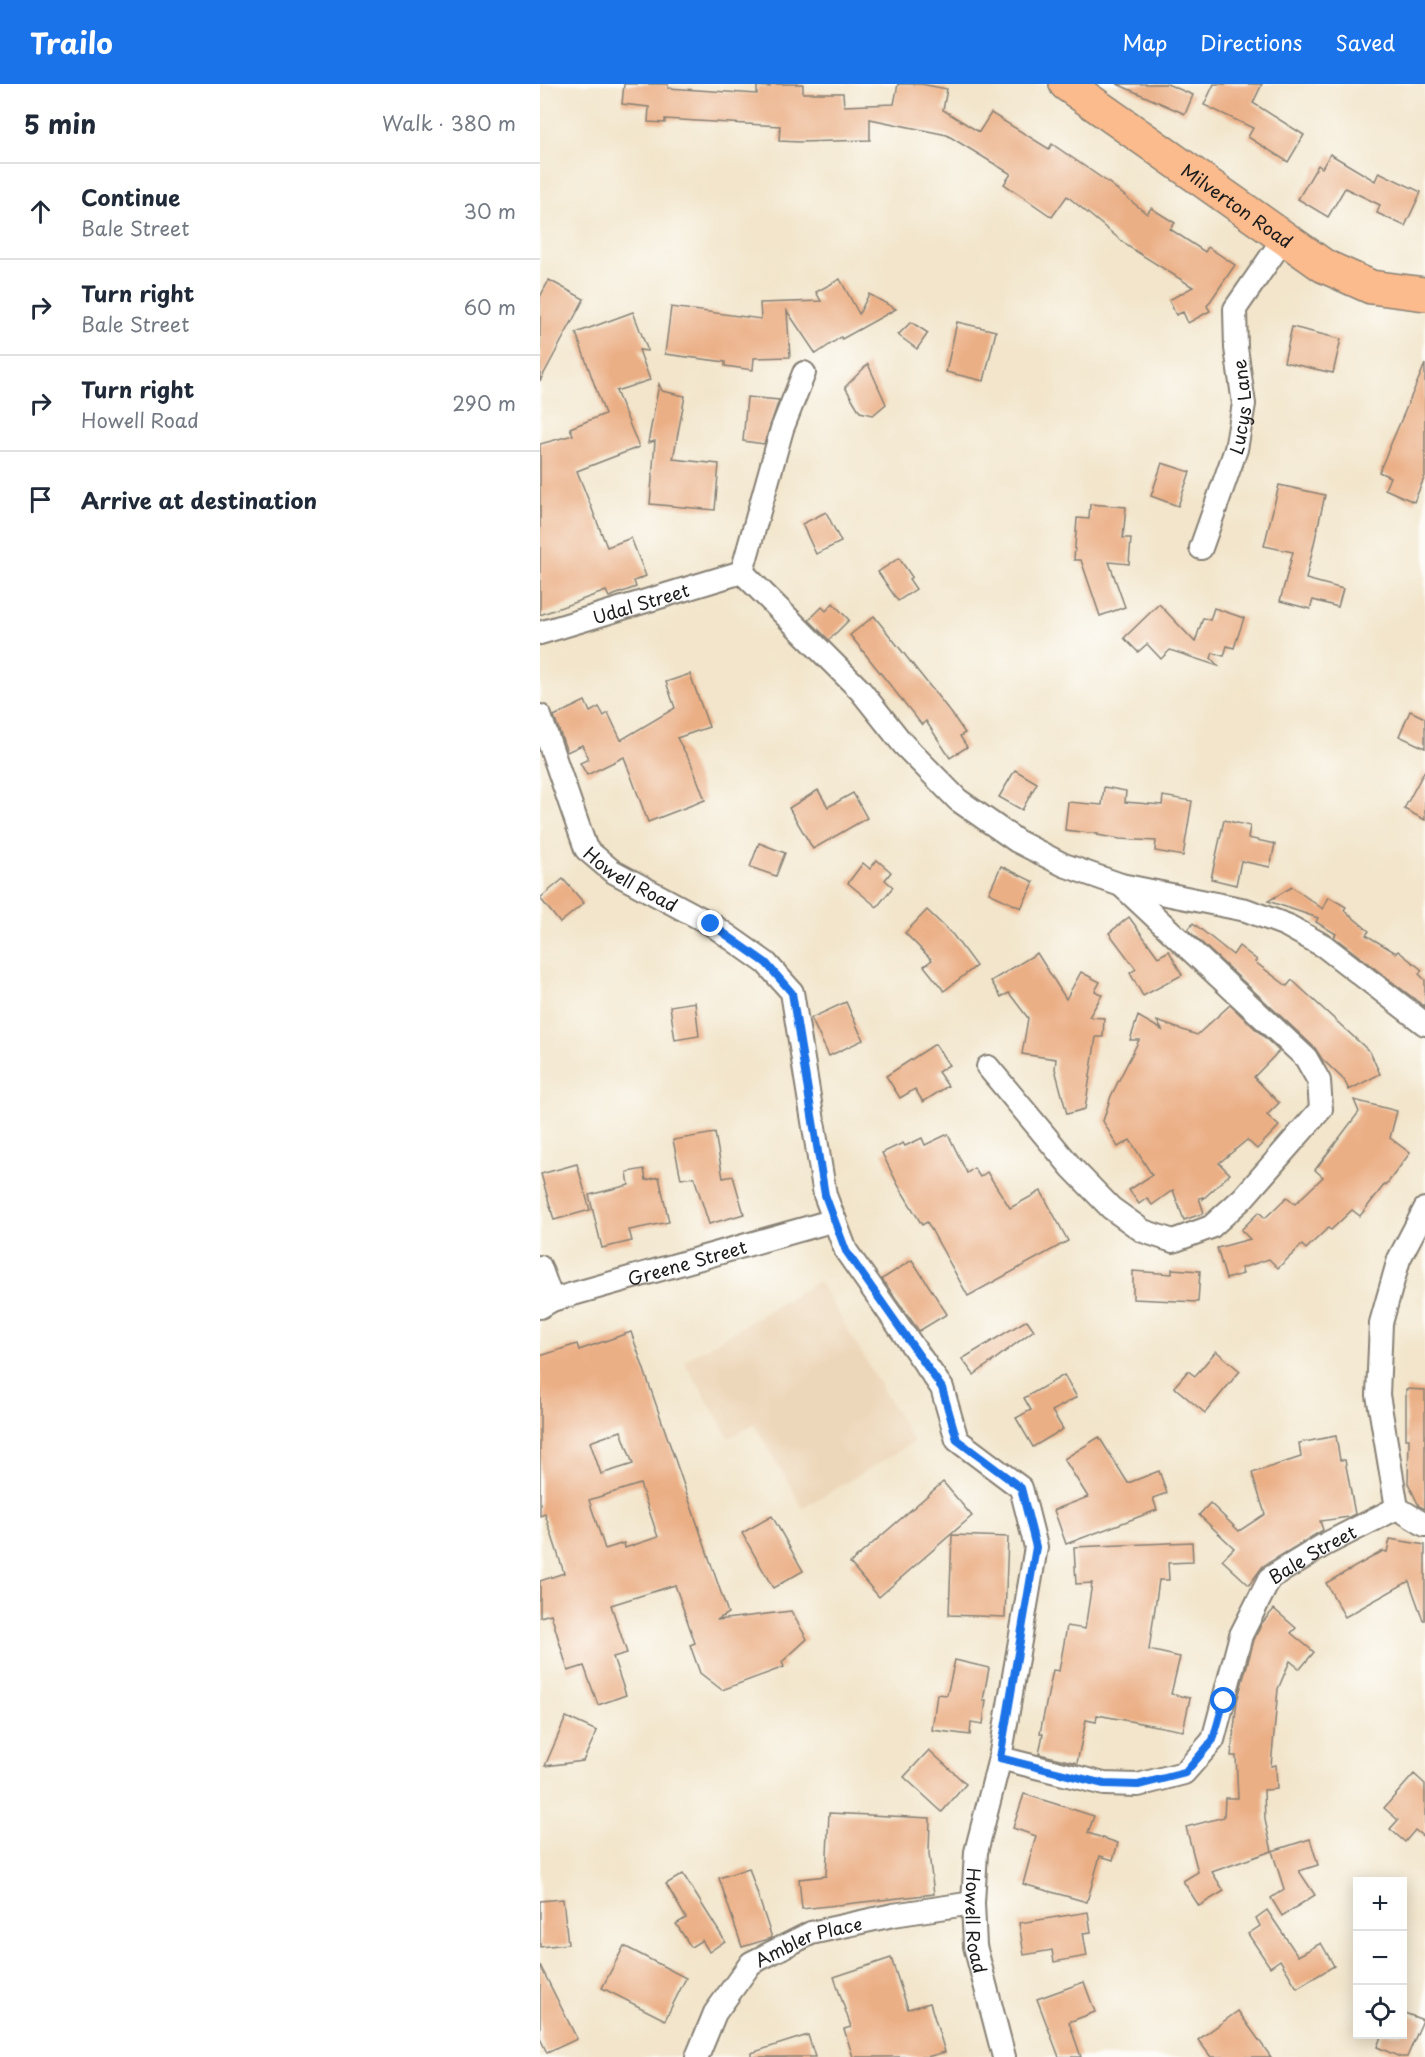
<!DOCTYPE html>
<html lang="en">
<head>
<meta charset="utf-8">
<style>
  body { margin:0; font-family:"Playpen Sans",sans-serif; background:#f2f2f3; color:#1f2937 }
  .controls { position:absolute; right:18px; bottom:18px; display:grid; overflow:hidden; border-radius:0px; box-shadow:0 3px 15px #0003 }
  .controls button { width:54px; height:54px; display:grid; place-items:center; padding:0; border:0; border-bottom:2px solid #e0e1e3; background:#fff; color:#1f2937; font:30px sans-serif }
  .stop { position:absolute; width:18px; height:18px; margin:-14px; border:4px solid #1a73e8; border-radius:50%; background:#fff }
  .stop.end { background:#1a73e8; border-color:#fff; box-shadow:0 2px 6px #0008 }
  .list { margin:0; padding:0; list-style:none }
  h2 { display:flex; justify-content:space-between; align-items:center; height:78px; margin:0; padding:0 24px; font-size:26px }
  h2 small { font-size:20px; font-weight:400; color:#747a83 }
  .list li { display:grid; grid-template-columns:39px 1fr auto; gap:18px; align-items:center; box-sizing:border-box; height:96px; padding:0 24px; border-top:2px solid #e0e1e3 }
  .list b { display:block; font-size:22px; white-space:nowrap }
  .list p { margin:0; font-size:20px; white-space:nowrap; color:#747a83 }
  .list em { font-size:20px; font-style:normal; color:#747a83 }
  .icon { flex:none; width:33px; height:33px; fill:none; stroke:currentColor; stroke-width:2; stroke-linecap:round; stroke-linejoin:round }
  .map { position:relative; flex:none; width:885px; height:1973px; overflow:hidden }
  header { display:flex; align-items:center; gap:36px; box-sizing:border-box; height:84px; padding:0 30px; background:#1a73e8; color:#fff }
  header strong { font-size:28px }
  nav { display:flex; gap:33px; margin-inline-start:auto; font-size:21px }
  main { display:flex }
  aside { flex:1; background:#fff }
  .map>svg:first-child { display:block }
</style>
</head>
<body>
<header>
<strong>Trailo</strong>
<nav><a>Map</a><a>Directions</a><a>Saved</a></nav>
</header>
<main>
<aside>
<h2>5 min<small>Walk · 380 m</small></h2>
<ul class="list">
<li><svg class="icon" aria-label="ahead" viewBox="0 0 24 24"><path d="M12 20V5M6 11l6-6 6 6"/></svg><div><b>Continue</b><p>Bale Street</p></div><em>30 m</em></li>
<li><svg class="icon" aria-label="right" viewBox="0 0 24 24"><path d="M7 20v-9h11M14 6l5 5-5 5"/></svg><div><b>Turn right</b><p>Bale Street</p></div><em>60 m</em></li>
<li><svg class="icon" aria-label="right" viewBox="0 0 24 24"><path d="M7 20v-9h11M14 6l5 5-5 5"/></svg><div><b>Turn right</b><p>Howell Road</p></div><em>290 m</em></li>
<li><svg class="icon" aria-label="arrive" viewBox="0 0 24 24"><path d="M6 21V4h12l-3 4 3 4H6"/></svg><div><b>Arrive at destination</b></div></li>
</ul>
</aside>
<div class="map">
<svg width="885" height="1973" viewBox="0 0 885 1973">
  <rect width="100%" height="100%" fill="#fdfcf7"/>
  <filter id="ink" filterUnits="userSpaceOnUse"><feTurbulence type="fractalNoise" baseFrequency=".0167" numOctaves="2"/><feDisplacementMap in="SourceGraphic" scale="12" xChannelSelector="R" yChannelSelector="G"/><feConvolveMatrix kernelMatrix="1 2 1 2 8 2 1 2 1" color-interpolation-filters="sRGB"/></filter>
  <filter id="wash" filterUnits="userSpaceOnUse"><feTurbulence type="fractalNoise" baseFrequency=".008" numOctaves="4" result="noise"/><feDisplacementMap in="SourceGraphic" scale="24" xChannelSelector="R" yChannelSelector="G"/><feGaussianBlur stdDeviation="1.35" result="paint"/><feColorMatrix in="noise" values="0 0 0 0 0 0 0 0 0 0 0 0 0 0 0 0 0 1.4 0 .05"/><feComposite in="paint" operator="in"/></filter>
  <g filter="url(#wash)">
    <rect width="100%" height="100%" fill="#f2e5cb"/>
    <!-- built -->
    <polygon fill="#edd7ba" points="279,1197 374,1358 263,1424 214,1340 189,1354 144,1277"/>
    <g id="blocks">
      <!-- building -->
      <g fill="#ebaf85" fill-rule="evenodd">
        <polygon points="84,0 128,0 128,4 217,10 217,2 230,3 230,0 263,0 263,9 303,9 304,22 354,20 358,0 381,0 407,5 403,26 439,48 451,29 509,65 512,60 569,99 607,130 611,124 635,139 630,145 665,168 668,163 695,181 667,222 670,227 648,239 643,228 636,231 629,216 653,203 589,163 527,112 512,133 464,100 471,90 407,51 330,35 330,56 260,58 239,57 240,42 125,35 125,39 108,38 109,23 82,20"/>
        <polygon points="577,0 627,0 653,11 645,30"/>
        <polygon points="674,0 722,0 713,19 764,51 748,78 708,53 713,44 664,21"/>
        <polygon points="790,70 835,97 839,88 881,108 865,142 837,129 840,121 805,104 788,133 758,115 778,81 782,84"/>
        <polygon points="300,195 319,230 329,210 356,225 302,255 301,253 276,270 247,227 250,273 214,274 213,286 185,282 185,278 125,270 131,223 221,235 220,219 281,217 276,208"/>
        <polygon points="9,196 44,215 0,297 0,213"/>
        <polygon points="93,228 108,267 99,266 110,296 76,307 99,363 37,387 67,463 91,454 106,492 94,497 96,503 69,513 66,507 0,531 0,360 33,351 30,344 65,330 36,249"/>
        <polygon points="371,238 388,249 377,265 358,251"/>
        <polygon points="417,238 456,247 444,297 406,288"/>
        <polygon points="752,243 801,255 793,289 744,278"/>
        <polygon points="328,280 346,320 333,331 320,328 305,303"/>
        <polygon points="885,280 885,392 874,418 845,405 850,393 839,388"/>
        <polygon points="119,300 122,307 145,312 133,375 179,380 175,426 110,420 115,357 108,359"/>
        <polygon points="207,313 239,316 224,360 203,357"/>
        <polygon points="622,379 650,388 638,422 611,412"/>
        <polygon points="739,401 785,411 766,495 803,505 798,523 773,516 770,525 740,517 753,468 724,462"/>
        <polygon points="550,420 586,423 583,454 591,454 589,480 569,478 585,523 560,532 541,476 534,476 537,434 549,435"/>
        <polygon points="286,428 301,458 276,470 262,440"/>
        <polygon points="359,474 372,493 369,495 376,505 358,517 338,488"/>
        <polygon points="293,519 309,536 289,556 269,536 282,523 286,527"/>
        <polygon points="619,520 655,558 663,534 670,536 674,524 704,534 694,564 687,562 684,572 673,569 671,574 678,582 630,566 621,575 607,560 598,568 584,554"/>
        <polygon points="334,532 412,630 425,649 420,652 427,663 410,674 386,637 382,641 310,551"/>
        <polygon points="150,590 169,643 137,654 151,679 165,716 108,738 84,673 47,691 40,679 49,675 42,661 27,668 14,632 45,617 50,628 59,623 64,632 68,629 81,656 135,624 126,598"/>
        <polygon points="870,627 885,634 885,664 859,652"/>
        <polygon points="475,686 497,699 482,726 459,713"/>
        <polygon points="885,686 885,736 864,725"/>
        <polygon points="564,703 586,707 585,718 622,721 623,712 652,717 643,772 615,767 616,757 580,755 557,751 558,750 525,746 528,718 562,721"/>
        <polygon points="278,706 288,723 313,709 327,734 273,765 249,724"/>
        <polygon points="684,736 710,742 708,754 735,760 730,783 701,777 696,801 671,795"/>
        <polygon points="219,759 245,769 236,792 210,783"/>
        <polygon points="337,776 351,788 345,796 353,803 337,823 308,799 323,779 330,785"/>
        <polygon points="461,782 494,798 481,824 449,809"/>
        <polygon points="23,795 44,819 20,839 0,814"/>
        <polygon points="752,803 783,825 789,813 806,823 804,826 829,847 826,851 856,869 858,867 882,886 879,890 885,896 885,923 794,853 796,850 776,838 778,834 728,817"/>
        <polygon points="387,826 413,851 436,882 404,907 384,882 392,876 365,849"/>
        <polygon points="589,833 618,873 629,867 642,891 603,912 590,889 596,885 569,849"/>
        <polygon points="653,839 693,871 699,862 717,876 715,878 747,902 752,896 830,968 840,990 809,1006 804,996 782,975 775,964 648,846"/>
        <polygon points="497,869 526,915 541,888 560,898 555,907 562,911 549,933 564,934 563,953 556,953 545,1025 527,1030 515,985 516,975 482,970 488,934 469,909 461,913 451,897"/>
        <polygon points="155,918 159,952 135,956 130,922"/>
        <polygon points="306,918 323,956 289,972 271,934"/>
        <polygon points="690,921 739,967 714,993 739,1019 727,1031 739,1042 717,1065 707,1056 679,1079 690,1090 663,1115 663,1113 659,1114 664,1129 644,1136 633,1106 612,1121 607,1114 599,1120 589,1106 612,1091 590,1056 578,1063 563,1037 571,1012 599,956 590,956 598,932 622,946 617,937 657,951"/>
        <polygon points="395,960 409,981 398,988 408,1002 383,1018 375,1005 360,1014 346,992"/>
        <polygon points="814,1016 857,1027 850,1054 870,1069 846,1101 845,1100 820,1132 812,1126 791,1146 788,1144 766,1165 762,1161 738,1184 729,1175 701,1184 703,1190 686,1195 677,1164 710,1155 701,1146 719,1128 725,1134 747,1113 755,1120 783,1093 775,1086 819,1028"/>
        <polygon points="175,1049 183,1094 193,1092 204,1130 169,1140 154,1093 141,1095 133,1056"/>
        <polygon points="408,1050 427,1089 434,1084 440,1093 447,1088 470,1124 501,1107 528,1157 428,1212 387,1138 382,1141 358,1101 342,1069 363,1059 365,1062 382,1054 385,1061"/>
        <polygon points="37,1080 50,1126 14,1136 1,1090"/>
        <polygon points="104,1085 106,1096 119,1093 129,1138 89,1146 92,1157 62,1164 49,1111 89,1101 87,1088"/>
        <polygon points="372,1176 407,1230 379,1247 342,1195"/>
        <polygon points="632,1185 660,1187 658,1218 593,1215 593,1187 632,1190"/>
        <polygon points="487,1236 494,1246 434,1291 422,1275"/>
        <path d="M91,1248L188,1529L177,1536L251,1527L267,1555L242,1578L244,1583L182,1606L160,1589L150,1561L155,1559L135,1501L71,1521L87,1569L73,1573L86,1611L58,1621L44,1582L28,1587L11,1530L0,1533V1497L24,1489L5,1430L0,1432V1272L37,1260L39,1266ZM81,1347L93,1380L61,1390L50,1358ZM100,1400L118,1453L85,1464L84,1459L65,1465L49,1416Z"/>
        <polygon points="676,1267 700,1287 665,1329 634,1303 648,1287 655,1292"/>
        <polygon points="524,1291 537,1313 512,1327 523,1345 493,1363 476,1334 491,1326 484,1314"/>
        <polygon points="866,1305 885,1306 885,1425 879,1422 868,1399 869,1355 866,1355"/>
        <polygon points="796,1352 800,1376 805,1376 815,1430 809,1433 780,1437 783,1446 723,1482 709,1501 682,1476 694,1464 659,1431 670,1419 699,1447 725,1430 712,1389 761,1373 759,1359"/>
        <polygon points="559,1353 588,1399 619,1387 627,1409 613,1414 617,1426 526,1460 514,1426 548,1413 524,1375"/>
        <polygon points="403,1398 432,1432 339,1513 310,1479"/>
        <polygon points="232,1432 263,1487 233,1504 202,1449"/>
        <polygon points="412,1451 468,1453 465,1533 409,1531"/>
        <polygon points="850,1455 885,1461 885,1536 883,1536 869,1497 805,1533 786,1499 843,1467 847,1468"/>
        <polygon points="652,1458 653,1478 628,1479 629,1496 619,1496 609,1566 640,1573 631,1610 650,1614 643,1647 557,1631 556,1638 546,1636 537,1679 499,1670 503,1650 500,1649 513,1586 519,1587 527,1542 545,1545 552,1499 536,1500 534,1463"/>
        <polygon points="734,1525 756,1544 751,1549 774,1568 760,1585 750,1577 738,1605 731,1682 736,1681 737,1705 724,1706 725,1736 732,1767 672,1788 684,1807 659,1822 643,1797 658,1788 646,1743 684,1733 685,1714 698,1714 696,1672 691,1672 697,1617 714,1556 722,1539"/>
        <polygon points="415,1576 449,1584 443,1616 446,1616 443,1640 431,1638 430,1651 392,1646 397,1610 407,1611"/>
        <polygon points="26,1633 57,1647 43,1677 5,1682"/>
        <polygon points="389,1666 426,1700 402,1728 364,1693"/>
        <polygon points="874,1690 885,1700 885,1754 875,1746 865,1758 850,1745 858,1736 844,1724"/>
        <polygon points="484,1710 554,1732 548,1749 578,1759 573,1776 560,1772 547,1818 483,1800 496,1752 473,1744"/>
        <polygon points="289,1729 390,1734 389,1770 394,1810 262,1825 259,1795 286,1792"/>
        <polygon points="770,1755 778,1781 759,1787 775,1811 742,1832 731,1814 744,1805 732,1767"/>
        <polygon points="209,1784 232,1854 202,1863 179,1794"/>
        <polygon points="143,1790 185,1857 169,1868 162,1856 151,1863 136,1840 146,1834 126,1800"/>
        <polygon points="23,1815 28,1860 0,1863 0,1817"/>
        <polygon points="727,1826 758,1872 781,1859 794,1882 757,1904 740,1876 730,1883 708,1850 720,1842 716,1834"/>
        <polygon points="548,1828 551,1848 543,1849 547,1872 514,1878 512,1866 484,1871 479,1839"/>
        <polygon points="84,1862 146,1894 125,1936 62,1904"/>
        <polygon points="351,1874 368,1925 390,1919 405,1968 387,1973 313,1973 304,1945 311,1943 294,1893"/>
        <polygon points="0,1881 37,1955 7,1969 0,1954"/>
        <polygon points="544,1898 555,1928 529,1938 541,1973 519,1973 497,1915"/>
        <polygon points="698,1927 731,1973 671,1973 658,1956"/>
        <polygon points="862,1928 883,1936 867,1973 860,1973 837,1963 842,1950 862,1950"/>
        <polygon points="268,1951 275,1973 211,1973 211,1969"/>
      </g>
    </g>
  </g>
  <g filter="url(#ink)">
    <use href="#blocks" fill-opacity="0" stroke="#878074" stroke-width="1.5"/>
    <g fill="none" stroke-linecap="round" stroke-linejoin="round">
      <!-- street casing -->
      <g stroke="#878074" stroke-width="26">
        <g id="street">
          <path id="s1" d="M661,464L696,365L704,320L696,264L695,225L744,154"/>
          <polyline points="202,488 320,606 363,660 418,716 477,757 524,781 581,801 706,826 746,841 784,862 885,940"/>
          <polyline points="202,488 242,345 264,289"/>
          <path id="s2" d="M0,549L202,488"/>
          <path id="s3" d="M0,632L46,765L72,787L171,840L226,879L252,908L285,1111L306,1167L402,1304L417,1356L481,1404L496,1463L460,1674L436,1768L433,1819L435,1862L464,1973"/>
          <polyline points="448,983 532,1084 571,1124 603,1147 633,1157 671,1143 703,1114 781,1025 779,997 766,974 581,801"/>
          <polyline points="885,1125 859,1175 841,1239 838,1311 857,1424 885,1441"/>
          <polyline points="0,1183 12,1216"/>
          <path id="s4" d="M0,1223L12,1216L295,1136"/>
          <path id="s5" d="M460,1674L564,1700L598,1701L644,1689L673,1656L701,1551L730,1494L784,1461L857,1424"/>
          <path id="s6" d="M157,1973L175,1929L211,1879L271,1849L353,1831L433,1819"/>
        </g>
      </g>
      <!-- primary casing -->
      <g stroke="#878074" stroke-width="36">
        <g id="primary">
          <path id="s7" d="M526,0L784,182L831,203L885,210"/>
        </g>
      </g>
      <!-- street -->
      <use href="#street" stroke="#fff" stroke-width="22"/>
      <!-- primary -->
      <use href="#primary" stroke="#fbbb8d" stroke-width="33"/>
    </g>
  </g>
  <g fill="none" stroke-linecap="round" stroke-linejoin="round" filter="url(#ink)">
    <!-- route -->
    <polyline stroke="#1a73e8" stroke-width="8" points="171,840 226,879 252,909 285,1111 306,1167 402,1304 417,1356 481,1404 496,1463 460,1674 564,1700 598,1701 645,1689 673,1656 684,1617"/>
  </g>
  <g text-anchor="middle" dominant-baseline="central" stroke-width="4.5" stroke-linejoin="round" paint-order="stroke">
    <!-- street labels -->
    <g font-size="18" fill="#1c1c1c" stroke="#fdfcf7">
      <text stroke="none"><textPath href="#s7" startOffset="210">Milverton Road</textPath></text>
      <text stroke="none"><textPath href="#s1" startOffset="148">Lucys Lane</textPath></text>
      <text stroke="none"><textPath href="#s2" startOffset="105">Udal Street</textPath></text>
      <text stroke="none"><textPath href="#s3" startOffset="195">Howell Road</textPath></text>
      <text stroke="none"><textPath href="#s4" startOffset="154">Greene Street</textPath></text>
      <text stroke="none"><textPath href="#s5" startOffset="454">Bale Street</textPath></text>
      <text stroke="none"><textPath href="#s3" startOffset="1401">Howell Road</textPath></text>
      <text stroke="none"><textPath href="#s6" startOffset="171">Ambler Place</textPath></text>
    </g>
  </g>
</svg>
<div class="controls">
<button>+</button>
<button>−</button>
<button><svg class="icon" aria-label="locate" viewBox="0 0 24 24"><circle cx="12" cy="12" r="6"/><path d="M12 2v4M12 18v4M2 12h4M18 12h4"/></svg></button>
</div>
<div class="stop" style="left:684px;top:1617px"></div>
<div class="stop end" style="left:171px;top:840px"></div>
</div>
</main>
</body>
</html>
